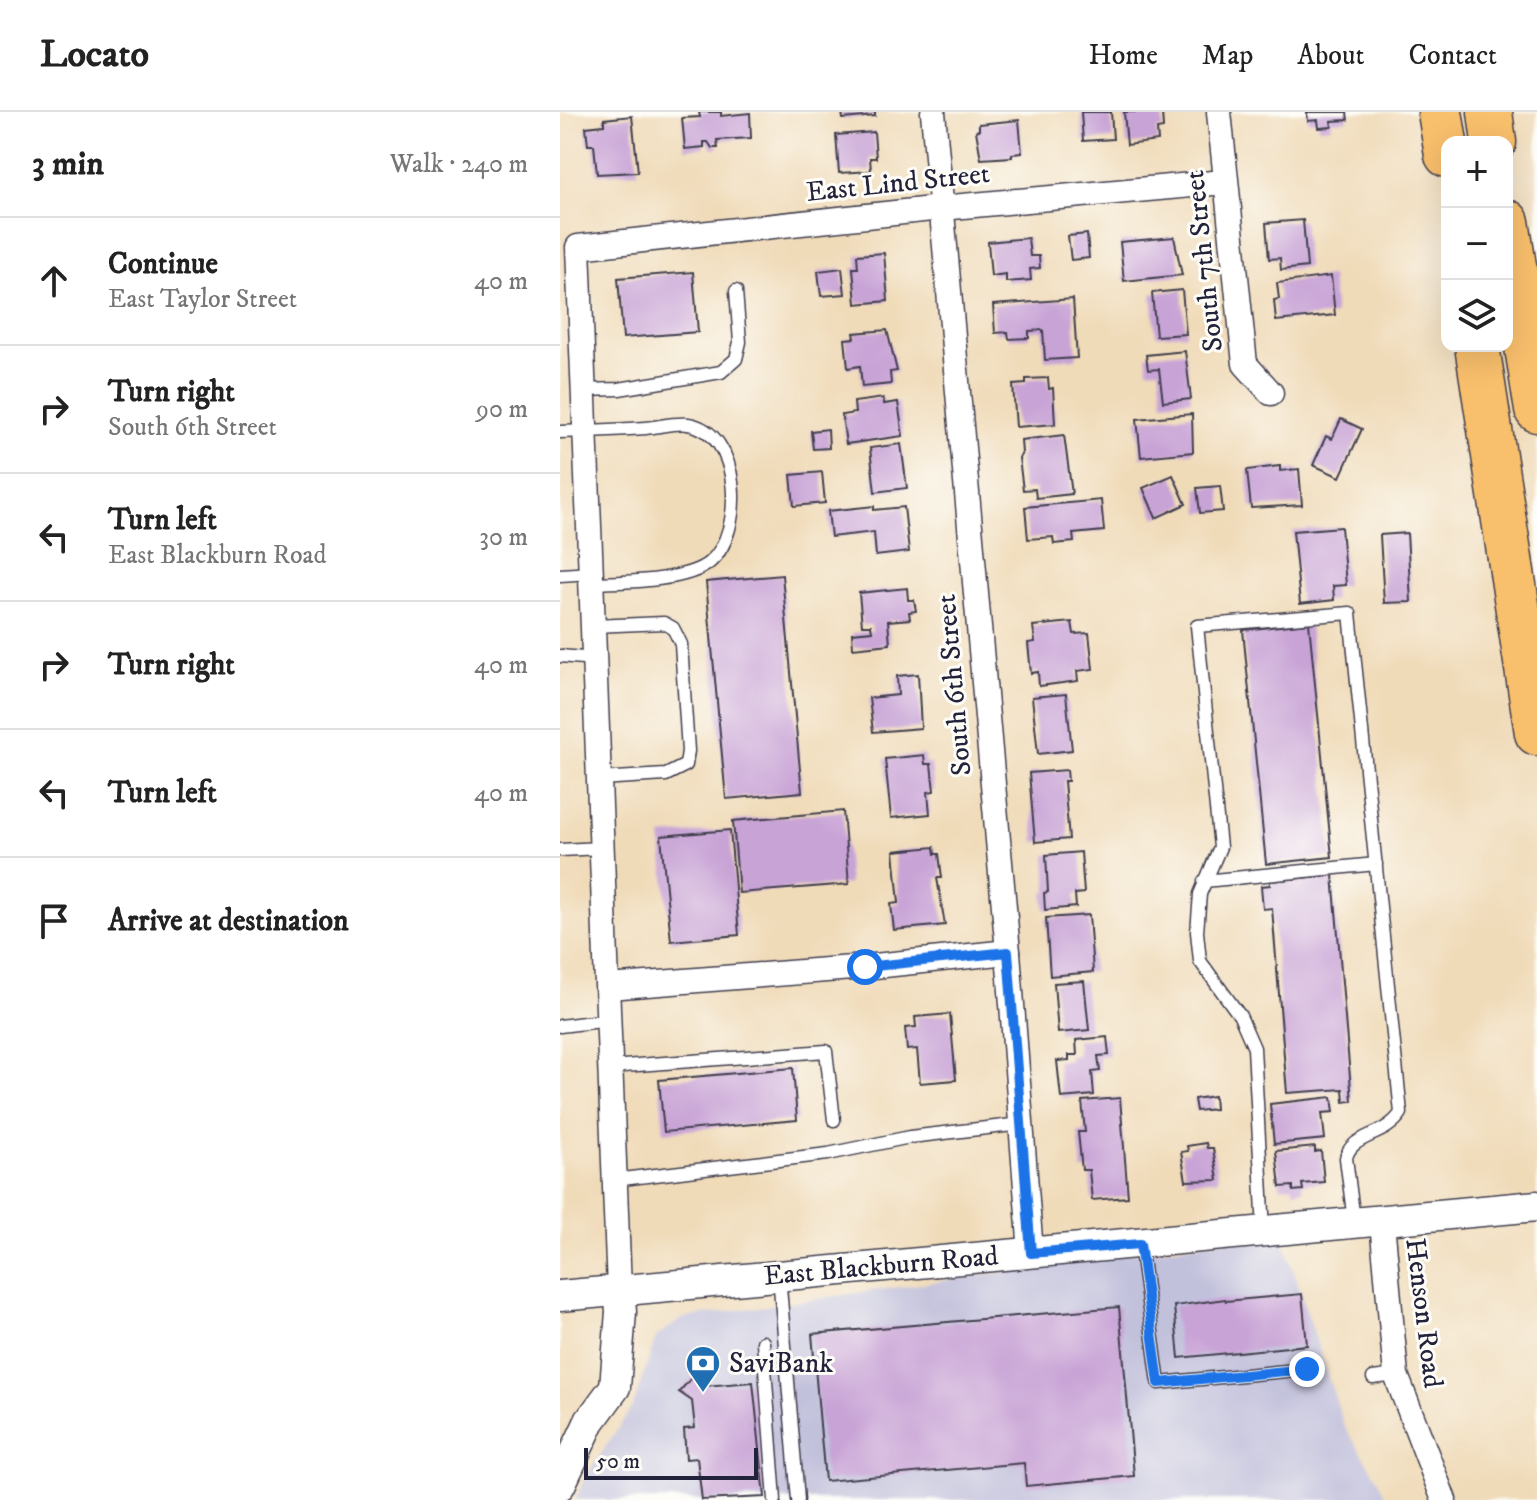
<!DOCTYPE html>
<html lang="en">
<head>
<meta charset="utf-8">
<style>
  body { margin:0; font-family:"IM FELL DW Pica",serif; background:#f2f2f2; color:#222 }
  .controls { position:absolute; right:24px; top:24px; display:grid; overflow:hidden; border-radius:16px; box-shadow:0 8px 32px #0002 }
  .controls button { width:72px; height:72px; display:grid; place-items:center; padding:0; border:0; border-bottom:2px solid #e0e0e0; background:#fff; color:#222; font:40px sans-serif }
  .scale { position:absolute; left:24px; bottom:20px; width:174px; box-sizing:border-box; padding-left:8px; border:4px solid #22223b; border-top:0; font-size:22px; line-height:28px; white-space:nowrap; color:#22223b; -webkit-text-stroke:6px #fdfcf7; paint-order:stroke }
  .stop { position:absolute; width:24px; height:24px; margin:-18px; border:6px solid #1a73e8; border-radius:50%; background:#fff }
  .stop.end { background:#1a73e8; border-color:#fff; box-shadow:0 2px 8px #0008 }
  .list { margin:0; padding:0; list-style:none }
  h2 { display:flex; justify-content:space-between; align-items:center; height:104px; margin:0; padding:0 32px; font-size:34px }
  h2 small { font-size:26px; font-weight:400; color:#767676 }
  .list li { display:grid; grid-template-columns:52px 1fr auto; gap:24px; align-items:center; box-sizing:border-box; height:128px; padding:0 32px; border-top:2px solid #e0e0e0 }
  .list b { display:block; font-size:30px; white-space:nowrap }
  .list p { margin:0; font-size:26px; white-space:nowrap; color:#767676 }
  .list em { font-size:26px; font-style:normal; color:#767676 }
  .icon { flex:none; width:44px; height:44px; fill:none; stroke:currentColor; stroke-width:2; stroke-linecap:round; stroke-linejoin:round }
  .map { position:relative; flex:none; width:977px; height:1388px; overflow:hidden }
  header { display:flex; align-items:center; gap:48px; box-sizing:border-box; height:112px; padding:0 40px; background:#fff; border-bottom:2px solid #e0e0e0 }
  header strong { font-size:38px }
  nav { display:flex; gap:44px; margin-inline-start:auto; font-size:28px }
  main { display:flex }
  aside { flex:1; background:#fff }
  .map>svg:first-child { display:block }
</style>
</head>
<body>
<header>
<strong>Locato</strong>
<nav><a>Home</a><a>Map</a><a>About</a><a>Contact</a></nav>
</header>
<main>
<aside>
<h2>3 min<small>Walk · 240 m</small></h2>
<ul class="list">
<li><svg class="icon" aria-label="ahead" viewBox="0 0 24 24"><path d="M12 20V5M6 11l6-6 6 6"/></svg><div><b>Continue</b><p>East Taylor Street</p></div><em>40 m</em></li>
<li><svg class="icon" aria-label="right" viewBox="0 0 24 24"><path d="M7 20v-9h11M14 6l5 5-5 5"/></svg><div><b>Turn right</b><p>South 6th Street</p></div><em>90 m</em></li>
<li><svg class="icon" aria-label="left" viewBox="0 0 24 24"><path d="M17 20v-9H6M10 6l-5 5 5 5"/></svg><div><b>Turn left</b><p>East Blackburn Road</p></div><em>30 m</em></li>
<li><svg class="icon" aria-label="right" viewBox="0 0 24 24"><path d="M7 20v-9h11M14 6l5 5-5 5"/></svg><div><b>Turn right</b></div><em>40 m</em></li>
<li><svg class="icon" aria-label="left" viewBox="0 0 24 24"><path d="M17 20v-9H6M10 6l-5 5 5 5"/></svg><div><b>Turn left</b></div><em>40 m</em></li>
<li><svg class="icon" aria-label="arrive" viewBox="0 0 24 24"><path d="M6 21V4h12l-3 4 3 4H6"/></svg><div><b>Arrive at destination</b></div></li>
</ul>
</aside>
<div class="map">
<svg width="977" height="1388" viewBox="0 0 977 1388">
  <rect width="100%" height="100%" fill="#fdfcf7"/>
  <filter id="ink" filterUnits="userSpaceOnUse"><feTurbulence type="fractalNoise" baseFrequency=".0125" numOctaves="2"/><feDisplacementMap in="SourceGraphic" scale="16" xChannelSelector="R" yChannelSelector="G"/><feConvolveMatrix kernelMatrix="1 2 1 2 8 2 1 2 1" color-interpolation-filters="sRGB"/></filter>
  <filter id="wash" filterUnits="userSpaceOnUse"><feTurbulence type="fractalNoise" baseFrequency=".006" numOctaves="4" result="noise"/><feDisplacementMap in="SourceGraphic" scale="32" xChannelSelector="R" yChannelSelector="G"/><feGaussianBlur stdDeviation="1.8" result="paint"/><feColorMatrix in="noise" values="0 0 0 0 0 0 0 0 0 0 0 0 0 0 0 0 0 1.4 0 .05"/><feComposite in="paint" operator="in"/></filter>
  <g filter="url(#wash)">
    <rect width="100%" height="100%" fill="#f0dbb9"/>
    <!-- industrial -->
    <polygon fill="#c2c1dc" points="721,1120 784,1314 818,1368 827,1388 15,1388 24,1367 73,1294 96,1225 123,1206"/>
    <g id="blocks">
      <!-- building -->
      <g fill="#c8a3d6">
        <polygon points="139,0 161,0 161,4 190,1 191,26 157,28 158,36 152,36 148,30 144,30 144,35 125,37 122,6 140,5"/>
        <polygon points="282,0 315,0 315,4 283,7"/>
        <polygon points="521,0 551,0 553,27 523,29"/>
        <polygon points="564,0 602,0 603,16 597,17 598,29 567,33"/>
        <polygon points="747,0 787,0 788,8 771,9 772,15 759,16 758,8 748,9"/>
        <polygon points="72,4 78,60 37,62 34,33 28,33 26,15 44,13 44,7"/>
        <polygon points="459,8 462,41 452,42 452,45 421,47 416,19 419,18 419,12"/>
        <polygon points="314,20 316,46 310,46 311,59 279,61 276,23"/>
        <polygon points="743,108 747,155 721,158 720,146 709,147 706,111"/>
        <polygon points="527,122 529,146 511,148 508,124"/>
        <polygon points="614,125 622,163 564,169 560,130"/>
        <polygon points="468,126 470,144 479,144 480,156 470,157 471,168 446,170 446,162 431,164 428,130"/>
        <polygon points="324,141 328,189 296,192 293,156 298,156 297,143"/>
        <polygon points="282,156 285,182 261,184 258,159"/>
        <polygon points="133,160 138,220 63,226 58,166"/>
        <polygon points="771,164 775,203 716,209 714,188 719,187 717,171"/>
        <polygon points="622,178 626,222 596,224 592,181"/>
        <polygon points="513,187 517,246 485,248 483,218 469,219 469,226 449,227 448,220 435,221 433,193"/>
        <polygon points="327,218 337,259 330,260 331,272 302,275 300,254 288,256 285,227 295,226 294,221"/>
        <polygon points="625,239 631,287 603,290 599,257 588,258 586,243"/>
        <polygon points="488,266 489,277 493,276 495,312 456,315 453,273 466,272 466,267"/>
        <polygon points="323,286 324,292 338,290 343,324 286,332 282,303 295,301 294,290"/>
        <polygon points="632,302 633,340 581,345 577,307"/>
        <polygon points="781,307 802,317 780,365 753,353 766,324 772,327"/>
        <polygon points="268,317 269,336 253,337 251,319"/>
        <polygon points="504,323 512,382 476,386 475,377 463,378 459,346 462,341 461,328"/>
        <polygon points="341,332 347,376 315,380 310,336"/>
        <polygon points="720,354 720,359 739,357 742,393 691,396 687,358"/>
        <polygon points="262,360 265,391 234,394 231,363"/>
        <polygon points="613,363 626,392 596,406 583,376"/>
        <polygon points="660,374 663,399 640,401 637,376"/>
        <polygon points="541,388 544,419 513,422 514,430 494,432 493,425 468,427 465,395"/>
        <polygon points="314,394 314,398 344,395 349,440 316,444 314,420 271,425 268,399"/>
        <polygon points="781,415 786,473 773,474 774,488 740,492 733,419"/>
        <polygon points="847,421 851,490 824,491 820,423"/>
        <polygon points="222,463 242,680 166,687 146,470"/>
        <polygon points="347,476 348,488 354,488 356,499 349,500 350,507 328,509 330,532 293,536 292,521 312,519 311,513 302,513 299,481"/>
        <polygon points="512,510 514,522 529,521 533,557 517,559 518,569 479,574 478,560 471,561 468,531 475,530 473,514"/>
        <polygon points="749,511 772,745 706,752 683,518"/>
        <polygon points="358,562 361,616 313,620 309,586 338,583 337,564"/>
        <polygon points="506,582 512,638 478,642 472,585"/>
        <polygon points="364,643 365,652 371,652 374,679 368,680 370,702 331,706 325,647"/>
        <polygon points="507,658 508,669 504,669 509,727 475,730 469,661"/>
        <polygon points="283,699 289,772 179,781 173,709"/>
        <polygon points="170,718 179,823 111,829 101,724"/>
        <polygon points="374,735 375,742 379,742 382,766 377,766 385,813 334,818 331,792 339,791 334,739"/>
        <polygon points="521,740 524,781 515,782 516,795 485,798 484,781 488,780 486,743"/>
        <polygon points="773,763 792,989 784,990 783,977 727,981 712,796 703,797 701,774 710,773 710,769"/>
        <polygon points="529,803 533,860 490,864 486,806"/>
        <polygon points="524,869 529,918 498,921 494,871"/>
        <polygon points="390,902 396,968 360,971 357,937 347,938 345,916 356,915 355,905"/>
        <polygon points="547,925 549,943 538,944 540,959 532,960 534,983 501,986 497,949 509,948 509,943 517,943 516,928"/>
        <polygon points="233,956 237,1008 104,1020 99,968"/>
        <polygon points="654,984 655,997 636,999 634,987"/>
        <polygon points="772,985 774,1000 762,1001 765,1027 714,1032 710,992"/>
        <polygon points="560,986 568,1085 532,1088 529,1058 522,1058 518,1020 525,1020 522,989"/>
        <polygon points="646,1031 647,1036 653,1036 658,1068 626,1069 621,1040 628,1039 627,1034"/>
        <polygon points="755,1035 755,1040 761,1039 764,1070 742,1072 743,1078 733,1079 733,1074 720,1075 716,1039"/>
        <polygon points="742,1182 747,1233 619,1246 614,1194 665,1187 666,1189"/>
        <polygon points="559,1195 574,1364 466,1374 464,1351 265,1369 252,1222"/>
        <polygon points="133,1264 144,1274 193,1270 205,1385 142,1388 137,1346 126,1347 124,1317 135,1316 132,1289 119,1280"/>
      </g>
    </g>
  </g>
  <g filter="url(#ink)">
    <use href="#blocks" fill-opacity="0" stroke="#413e4e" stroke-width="2"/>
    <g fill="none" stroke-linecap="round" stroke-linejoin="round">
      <!-- service casing -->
      <g stroke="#413e4e" stroke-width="15">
        <g id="service">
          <polyline points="24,278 59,277 161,260 176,247 180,230 176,179"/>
          <path d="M0,320C29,319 57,318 86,316C99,315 115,310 128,312C182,320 185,420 150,450C127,470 62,470 32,471"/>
          <polyline points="0,463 31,461"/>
          <polyline points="33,514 104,511 113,516 121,532 128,639 126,653 106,663 39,667"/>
          <polyline points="0,544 35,547"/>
          <polyline points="0,738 42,736"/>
          <polyline points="644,769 816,752"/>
          <polyline points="0,914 49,908"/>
          <polyline points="50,955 266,939 274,1008"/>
          <polyline points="54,1068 268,1042 350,1025 461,1012"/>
          <path d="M704,1119L694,936L680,904L640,849L637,820L640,782L660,735L637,514L790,501L841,1001C826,1025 791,1022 786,1046L794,1109"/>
          <polyline points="580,1132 599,1271 747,1257"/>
          <polyline points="219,1163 238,1388"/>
          <polyline points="203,1230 215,1388"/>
          <polyline points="813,1266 836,1263"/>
        </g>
      </g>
      <!-- minor casing -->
      <g stroke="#413e4e" stroke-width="27">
        <g id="minor">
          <polyline points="373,0 448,840 471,1141"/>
          <polyline points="659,0 685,252 711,281"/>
          <polyline points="48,875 305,855 448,840"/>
          <polyline points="822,1110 836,1263 884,1388"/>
          <polyline points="59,1177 18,135 381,96 664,70"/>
        </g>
      </g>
      <!-- tertiary casing -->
      <g stroke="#413e4e" stroke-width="33">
        <g id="tertiary">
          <polyline points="0,1184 977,1094"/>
          <polyline points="0,1373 30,1309 55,1275 61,1200 59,1177"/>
        </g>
      </g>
      <!-- motorway casing -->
      <g stroke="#413e4e" stroke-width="47">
        <g id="motorway">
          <polyline points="880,0 887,43"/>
          <polyline points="930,0 934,30"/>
          <polyline points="947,110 977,298"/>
          <polyline points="917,234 977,621"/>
        </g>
      </g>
      <!-- service -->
      <use href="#service" stroke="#fff" stroke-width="12"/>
      <!-- minor -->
      <use href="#minor" stroke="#fff" stroke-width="24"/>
      <!-- tertiary -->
      <use href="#tertiary" stroke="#fff" stroke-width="30"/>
      <!-- motorway -->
      <use href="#motorway" stroke="#f8bf6c" stroke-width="44"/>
    </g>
  </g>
  <g fill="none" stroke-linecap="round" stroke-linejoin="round" filter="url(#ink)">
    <!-- route -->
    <polyline stroke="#1a73e8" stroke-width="10" points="305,855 448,840 471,1141 580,1132 599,1271 747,1257"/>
  </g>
  <!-- icons -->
  <defs>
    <g id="bank-pin" transform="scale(1.8)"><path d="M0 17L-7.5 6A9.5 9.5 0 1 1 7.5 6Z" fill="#1f6fb2" stroke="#fdfcf7"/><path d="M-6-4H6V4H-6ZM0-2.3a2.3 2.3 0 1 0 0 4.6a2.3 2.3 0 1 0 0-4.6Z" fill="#fff"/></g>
  </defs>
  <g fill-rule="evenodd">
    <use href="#bank-pin" x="143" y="1251"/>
  </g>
  <g text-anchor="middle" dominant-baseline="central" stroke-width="6" stroke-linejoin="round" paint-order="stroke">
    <!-- street labels -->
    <g font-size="28" fill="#22223b" stroke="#fdfcf7">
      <text transform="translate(338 71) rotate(-6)">East Lind Street</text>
      <text transform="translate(644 149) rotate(-96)">South 7th Street</text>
      <text transform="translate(394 573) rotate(-95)">South 6th Street</text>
      <text transform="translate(321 1154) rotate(-5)">East Blackburn Road</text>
      <text transform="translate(864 1201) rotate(83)">Henson Road</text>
    </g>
    <!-- poi labels -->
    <g font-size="28" fill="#22223b" stroke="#fdfcf7" text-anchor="start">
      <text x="169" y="1251">SaviBank</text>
    </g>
  </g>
</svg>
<div class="controls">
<button>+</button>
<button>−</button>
<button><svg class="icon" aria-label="layers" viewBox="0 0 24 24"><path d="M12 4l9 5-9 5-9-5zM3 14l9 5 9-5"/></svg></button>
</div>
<div class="scale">50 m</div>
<div class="stop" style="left:305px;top:855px"></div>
<div class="stop end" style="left:747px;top:1257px"></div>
</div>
</main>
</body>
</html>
